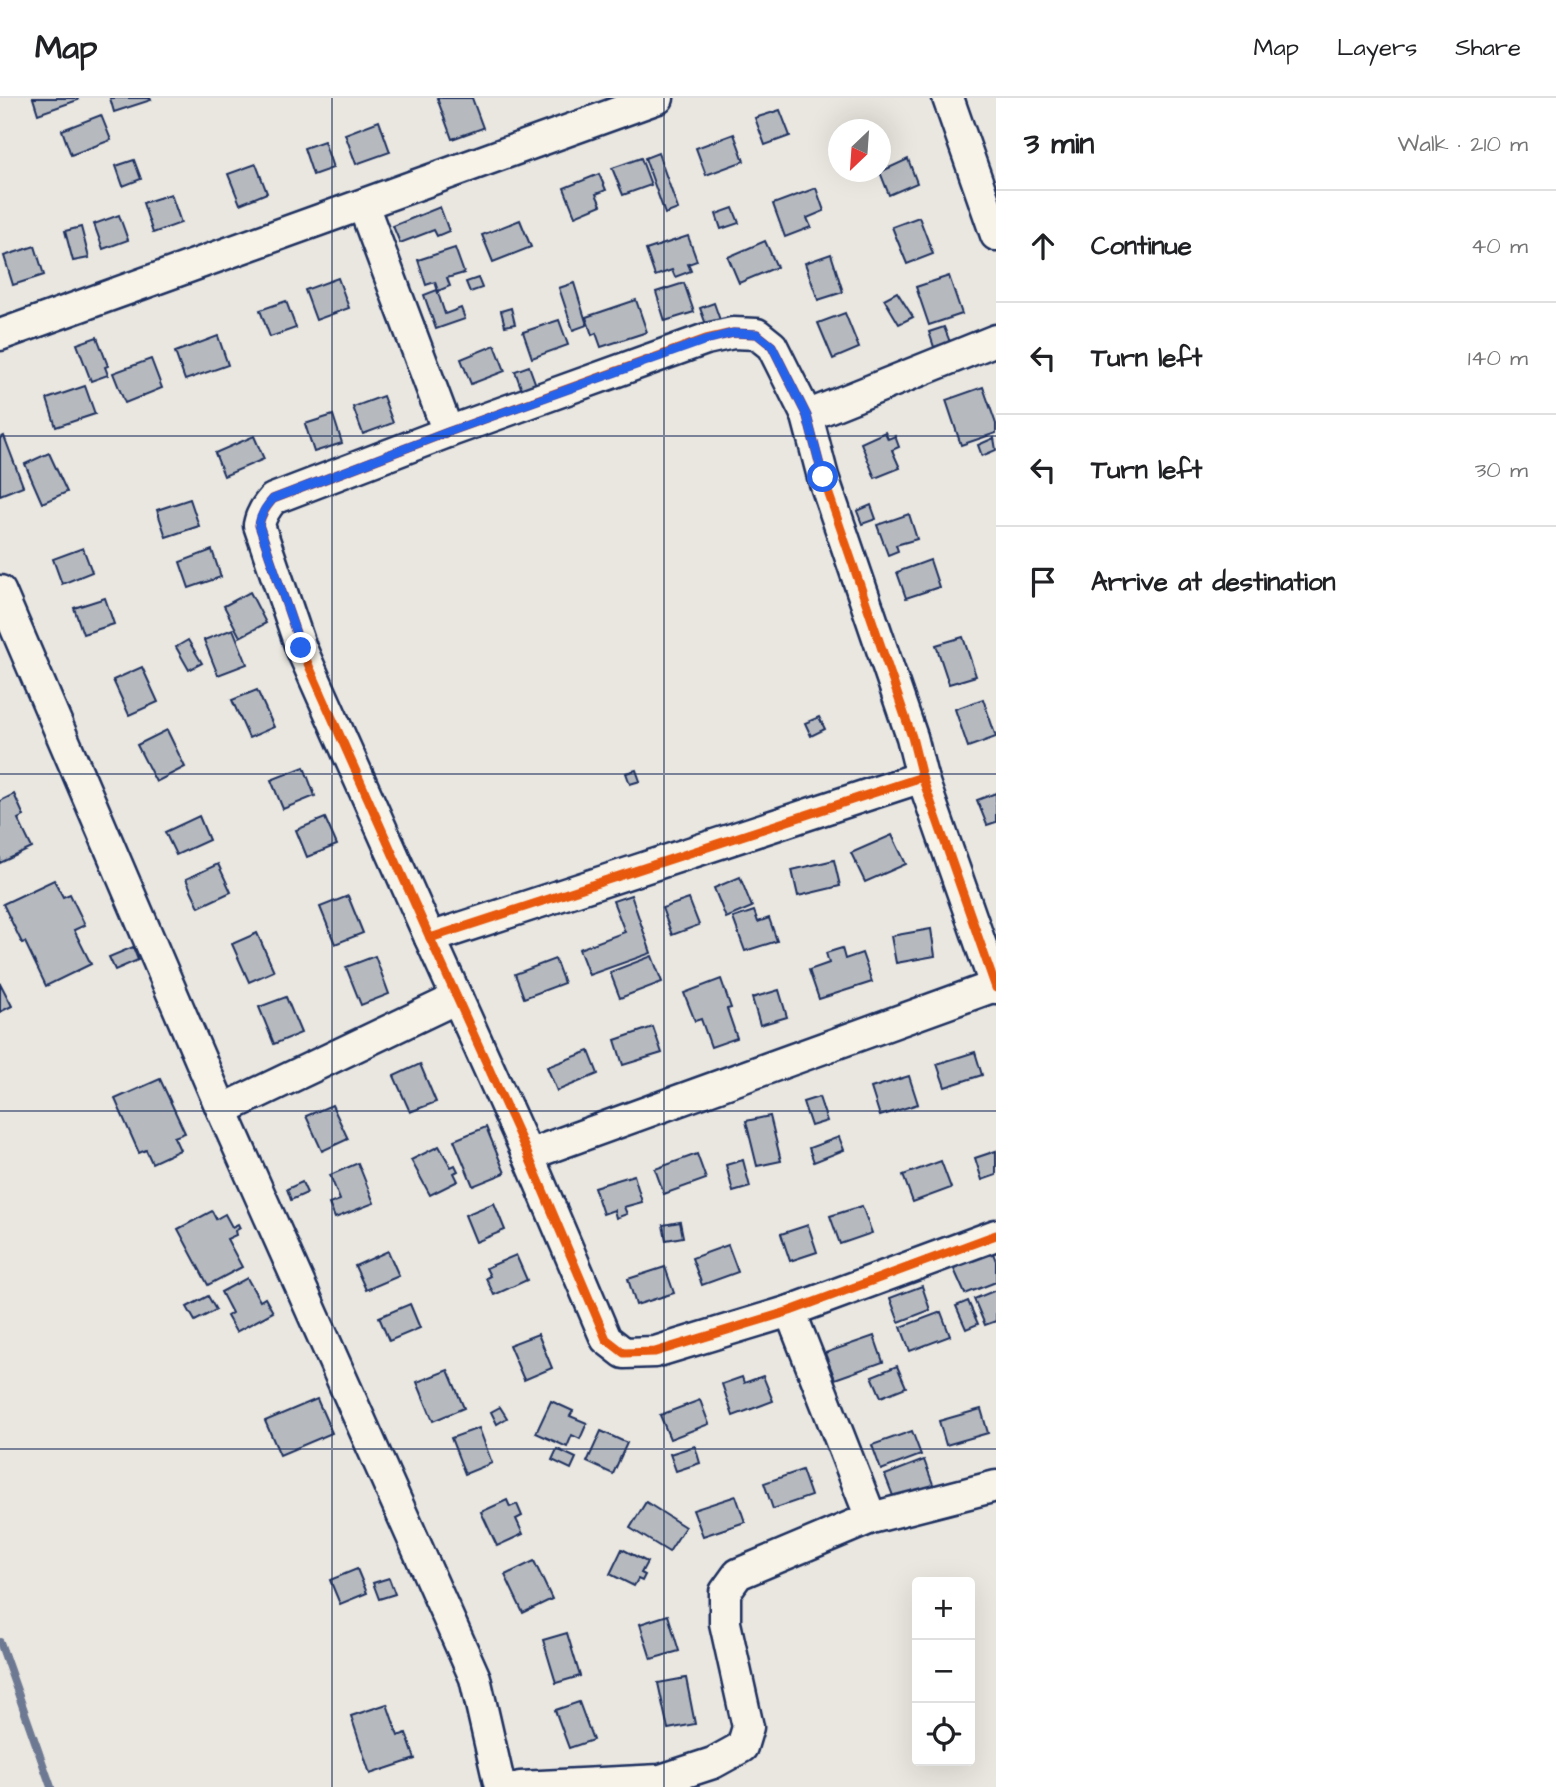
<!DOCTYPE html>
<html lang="en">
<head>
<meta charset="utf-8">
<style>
  body { margin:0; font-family:"Architects Daughter",sans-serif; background:#f2f2f2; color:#202124 }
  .controls { position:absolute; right:21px; bottom:21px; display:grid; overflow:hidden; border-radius:7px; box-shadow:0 7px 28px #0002 }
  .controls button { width:63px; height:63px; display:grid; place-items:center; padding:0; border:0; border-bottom:2px solid #e0e0e0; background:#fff; color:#202124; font:35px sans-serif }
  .compass { position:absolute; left:828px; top:21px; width:63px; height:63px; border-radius:50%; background:#fff; box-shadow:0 7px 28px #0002; rotate:205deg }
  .stop { position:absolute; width:21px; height:21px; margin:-16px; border:5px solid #2563eb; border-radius:50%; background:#fff }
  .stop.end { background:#2563eb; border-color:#fff; box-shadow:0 2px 7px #0008 }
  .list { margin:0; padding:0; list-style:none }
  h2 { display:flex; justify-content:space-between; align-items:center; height:91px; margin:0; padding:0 28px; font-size:30px }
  h2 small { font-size:23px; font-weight:400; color:#757577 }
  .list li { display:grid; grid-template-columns:46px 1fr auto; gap:21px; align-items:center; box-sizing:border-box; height:112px; padding:0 28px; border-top:2px solid #e0e0e0 }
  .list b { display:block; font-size:26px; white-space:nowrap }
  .list em { font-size:23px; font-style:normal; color:#757577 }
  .icon { flex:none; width:38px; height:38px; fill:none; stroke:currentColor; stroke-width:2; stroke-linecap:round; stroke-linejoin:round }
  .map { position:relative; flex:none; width:996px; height:1689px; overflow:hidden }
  header { display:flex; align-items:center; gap:42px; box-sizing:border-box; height:98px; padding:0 35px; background:#fff; border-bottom:2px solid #e0e0e0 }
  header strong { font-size:33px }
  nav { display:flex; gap:38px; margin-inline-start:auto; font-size:24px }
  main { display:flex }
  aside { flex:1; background:#fff }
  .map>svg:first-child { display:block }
</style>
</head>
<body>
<header>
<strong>Map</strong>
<nav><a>Map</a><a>Layers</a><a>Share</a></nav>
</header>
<main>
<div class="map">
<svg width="996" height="1689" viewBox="0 0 996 1689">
  <rect width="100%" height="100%" fill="#eae7e0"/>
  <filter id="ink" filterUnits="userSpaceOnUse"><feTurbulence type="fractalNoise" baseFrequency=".0143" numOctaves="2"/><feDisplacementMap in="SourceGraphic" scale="14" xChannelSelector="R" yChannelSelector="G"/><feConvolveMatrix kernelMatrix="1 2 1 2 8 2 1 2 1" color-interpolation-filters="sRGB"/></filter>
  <g filter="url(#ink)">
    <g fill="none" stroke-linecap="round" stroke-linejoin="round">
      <!-- stream -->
      <polyline stroke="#6d7892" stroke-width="8" points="0,1544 51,1689"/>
    </g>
    <!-- building -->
    <g fill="#b6babf" stroke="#1b2f5e" stroke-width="2">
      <polygon points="33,0 77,0 78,2 38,16"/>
      <polygon points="110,0 150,0 151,2 114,14"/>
      <polygon points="437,0 472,0 483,30 452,41"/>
      <polygon points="780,12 790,38 765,47 755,20"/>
      <polygon points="101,17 111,42 71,57 62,32"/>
      <polygon points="379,23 390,54 356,66 345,36"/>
      <polygon points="734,36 744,63 706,77 696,50"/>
      <polygon points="324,43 333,70 313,77 304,50"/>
      <polygon points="658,55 678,111 665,116 645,60"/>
      <polygon points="641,60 651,87 623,97 612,70"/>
      <polygon points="908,61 917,85 889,97 880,74"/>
      <polygon points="134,62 141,81 123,88 116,68"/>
      <polygon points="256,66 267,95 240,106 228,76"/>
      <polygon points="599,76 606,92 596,96 601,107 575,118 564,90"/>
      <polygon points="816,90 824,113 807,120 811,129 785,139 773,106"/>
      <polygon points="171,96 181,125 153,135 143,105"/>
      <polygon points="440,109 449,133 437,138 434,132 400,145 393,128"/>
      <polygon points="733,110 739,125 721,131 716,116"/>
      <polygon points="119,117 128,142 103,151 94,126"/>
      <polygon points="919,119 933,156 907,166 892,129"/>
      <polygon points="520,122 531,149 493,164 482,137"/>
      <polygon points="81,129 89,160 73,163 65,133"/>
      <polygon points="688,138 697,163 688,166 691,173 675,179 672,172 655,178 646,152"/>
      <polygon points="765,143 777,169 739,185 728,159"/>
      <polygon points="35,148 44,177 13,187 4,158"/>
      <polygon points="455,150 464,175 447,180 450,188 438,193 435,184 426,187 418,162"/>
      <polygon points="831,156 843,194 818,202 805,165"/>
      <polygon points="949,178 962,216 929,227 916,189"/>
      <polygon points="338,180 349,210 316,222 305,192"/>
      <polygon points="478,180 482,190 470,194 466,184"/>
      <polygon points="574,185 587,227 573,232 559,190"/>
      <polygon points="684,185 694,214 665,223 656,194"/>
      <polygon points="437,192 445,216 461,210 465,221 436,231 424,197"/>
      <polygon points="897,194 913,219 899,226 884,201"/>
      <polygon points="636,202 647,234 601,249 596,235 592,237 586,219"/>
      <polygon points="286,203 296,230 270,239 260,212"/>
      <polygon points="714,205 721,225 707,229 700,210"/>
      <polygon points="511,210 515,226 505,228 501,213"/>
      <polygon points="845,215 859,250 833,261 818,225"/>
      <polygon points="559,222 568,247 532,260 523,234"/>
      <polygon points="944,229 950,244 934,249 929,234"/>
      <polygon points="218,238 228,267 185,282 175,254"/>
      <polygon points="97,239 108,268 105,269 108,277 91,283 77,246"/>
      <polygon points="495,247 505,273 471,286 461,261"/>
      <polygon points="151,261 162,290 125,305 113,275"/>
      <polygon points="529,268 537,290 523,295 515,273"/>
      <polygon points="85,288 95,316 56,329 47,301"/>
      <polygon points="983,289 996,326 996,335 961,347 946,302"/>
      <polygon points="383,298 393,325 363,336 353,309"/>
      <polygon points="333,317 342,345 314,354 305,326"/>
      <polygon points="885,334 888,341 895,338 899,349 892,352 900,370 875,380 861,345"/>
      <polygon points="4,338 23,388 0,397 0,340"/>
      <polygon points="254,338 264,361 224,378 215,355"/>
      <polygon points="994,340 996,352 982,358 978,347"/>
      <polygon points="49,355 67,394 42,405 25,366"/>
      <polygon points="190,401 199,428 166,439 157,412"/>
      <polygon points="871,407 876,421 862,426 857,413"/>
      <polygon points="909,416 917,441 896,447 898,453 888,457 877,427"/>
      <polygon points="83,450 92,474 62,486 53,461"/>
      <polygon points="212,452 221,479 189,490 180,464"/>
      <polygon points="930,462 939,489 906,500 897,474"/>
      <polygon points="250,494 266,525 240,539 224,508"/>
      <polygon points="105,500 114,526 83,536 74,510"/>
      <polygon points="233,531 247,566 218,577 204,542"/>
      <polygon points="963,539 976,578 949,586 936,547"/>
      <polygon points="188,542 202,565 189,572 176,549"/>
      <polygon points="142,569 158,604 129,617 113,582"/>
      <polygon points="257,592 274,629 249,640 232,602"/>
      <polygon points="983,601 996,639 968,649 955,611"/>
      <polygon points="819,619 825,631 811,638 805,625"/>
      <polygon points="167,632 185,669 156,684 137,647"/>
      <polygon points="304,669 315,698 283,711 271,682"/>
      <polygon points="636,672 640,683 630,686 626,675"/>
      <polygon points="996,695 996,724 987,727 977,702"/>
      <polygon points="14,696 24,718 18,721 32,750 0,765 0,703"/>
      <polygon points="199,718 209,742 176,757 165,734"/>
      <polygon points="325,720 337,747 307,759 296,732"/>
      <polygon points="892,737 906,766 865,784 851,755"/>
      <polygon points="834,762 840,788 798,798 792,772"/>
      <polygon points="218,766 231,794 199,809 186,781"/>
      <polygon points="740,779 752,809 726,820 714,790"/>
      <polygon points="54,782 63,799 70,796 85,827 74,832 91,866 46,888 25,844 22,845 3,806"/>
      <polygon points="631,797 651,855 589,877 579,851 625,834 613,803"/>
      <polygon points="348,798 363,835 335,846 320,809"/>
      <polygon points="689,801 699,827 672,837 662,810"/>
      <polygon points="754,813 758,824 769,820 777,843 745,853 733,820"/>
      <polygon points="931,831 935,858 896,865 891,838"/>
      <polygon points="257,835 274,873 249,884 232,846"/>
      <polygon points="133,849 138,862 115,872 109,859"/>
      <polygon points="842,850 845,861 862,855 872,884 819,901 809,872 829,865 826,855"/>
      <polygon points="375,858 389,896 361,907 346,869"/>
      <polygon points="652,858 662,884 620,900 610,874"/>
      <polygon points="555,861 564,885 524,900 515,876"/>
      <polygon points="721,881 731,910 727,911 737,940 711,949 701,921 695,923 684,895"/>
      <polygon points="0,885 12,908 0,914"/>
      <polygon points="779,892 787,919 760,927 752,900"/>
      <polygon points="286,899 301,935 274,946 259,909"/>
      <polygon points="653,929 662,955 623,967 615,942"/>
      <polygon points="589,953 598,976 557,993 547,969"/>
      <polygon points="975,954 982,977 945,989 937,966"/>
      <polygon points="420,966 436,1004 410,1014 394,978"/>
      <polygon points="909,978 918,1006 880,1018 871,990"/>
      <polygon points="160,981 185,1035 174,1039 180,1052 152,1065 146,1052 139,1055 115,1001"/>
      <polygon points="819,999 827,1023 811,1028 803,1004"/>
      <polygon points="332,1007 348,1041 322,1053 306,1018"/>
      <polygon points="770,1018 781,1063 757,1068 746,1023"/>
      <polygon points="486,1029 505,1075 473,1088 454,1042"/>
      <polygon points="839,1039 844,1052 814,1064 809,1050"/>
      <polygon points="439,1048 451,1069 455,1067 458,1073 454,1075 458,1083 430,1097 411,1062"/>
      <polygon points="996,1053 996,1077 982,1082 975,1060"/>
      <polygon points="697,1056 706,1081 664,1096 655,1071"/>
      <polygon points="743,1062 750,1089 733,1094 726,1067"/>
      <polygon points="941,1063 951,1090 913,1104 903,1077"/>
      <polygon points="358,1065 374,1105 335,1120 329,1106 340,1102 330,1077"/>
      <polygon points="634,1077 642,1104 624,1109 627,1116 616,1120 614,1112 603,1116 594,1089"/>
      <polygon points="302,1084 307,1095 291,1102 287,1091"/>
      <polygon points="494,1105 505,1132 476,1144 465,1117"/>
      <polygon points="862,1108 872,1135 840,1146 830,1118"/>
      <polygon points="212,1113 216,1121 225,1116 232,1129 238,1126 240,1130 235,1133 236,1137 227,1141 242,1169 208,1187 178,1131"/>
      <polygon points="680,1124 683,1139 666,1142 663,1127"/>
      <polygon points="808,1127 817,1154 790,1163 781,1136"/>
      <polygon points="728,1147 738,1174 702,1187 692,1160"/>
      <polygon points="388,1153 399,1178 366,1192 355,1168"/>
      <polygon points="992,1153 996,1163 996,1184 965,1196 953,1169"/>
      <polygon points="516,1157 527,1182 494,1197 486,1180 490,1178 486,1170"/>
      <polygon points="665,1169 674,1195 636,1207 628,1181"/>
      <polygon points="247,1180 260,1203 265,1200 273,1214 236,1234 227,1218 232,1215 221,1194"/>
      <polygon points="922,1188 930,1212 899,1224 890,1200"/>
      <polygon points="996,1192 996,1223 985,1227 974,1201"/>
      <polygon points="208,1198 216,1212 195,1223 187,1209"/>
      <polygon points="968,1203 978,1226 966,1231 956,1208"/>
      <polygon points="410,1206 420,1230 389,1243 379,1219"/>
      <polygon points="941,1214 950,1238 910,1253 901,1229"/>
      <polygon points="538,1236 552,1270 524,1282 509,1247"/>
      <polygon points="874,1238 883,1264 835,1281 825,1255"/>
      <polygon points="897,1268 906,1289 881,1299 872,1278"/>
      <polygon points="448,1272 464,1310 433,1323 417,1284"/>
      <polygon points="763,1278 773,1303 733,1318 722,1286 742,1279 744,1285"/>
      <polygon points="317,1301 332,1335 280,1357 265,1323"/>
      <polygon points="700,1302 709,1326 670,1341 660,1317"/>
      <polygon points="551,1303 573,1313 570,1318 587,1325 580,1341 572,1337 567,1349 536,1335"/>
      <polygon points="500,1309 507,1320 497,1326 491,1314"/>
      <polygon points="981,1311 988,1335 946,1347 939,1323"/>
      <polygon points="479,1330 492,1365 465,1376 451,1340"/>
      <polygon points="601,1333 627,1345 613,1376 587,1364"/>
      <polygon points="912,1333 921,1357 881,1372 872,1347"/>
      <polygon points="695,1348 700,1365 676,1373 670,1356"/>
      <polygon points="557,1351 576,1360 571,1371 552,1362"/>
      <polygon points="924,1362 934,1389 895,1403 885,1377"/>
      <polygon points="802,1372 811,1398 773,1411 764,1385"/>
      <polygon points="736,1398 745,1424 703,1438 693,1412"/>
      <polygon points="507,1402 510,1409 517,1406 522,1418 516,1421 523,1436 497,1448 481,1414"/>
      <polygon points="646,1404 685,1429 669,1454 630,1430"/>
      <polygon points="622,1451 647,1464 641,1475 645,1477 642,1483 638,1481 634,1488 610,1476"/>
      <polygon points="534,1463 552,1501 523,1515 505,1477"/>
      <polygon points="357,1471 367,1495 340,1506 330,1482"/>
      <polygon points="389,1480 395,1496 379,1501 373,1485"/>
      <polygon points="668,1517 679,1553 651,1561 640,1526"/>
      <polygon points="567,1535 580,1578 556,1585 543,1542"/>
      <polygon points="686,1580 695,1626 668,1631 658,1585"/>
      <polygon points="579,1604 593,1642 569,1650 555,1612"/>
      <polygon points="387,1606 398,1638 406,1635 415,1661 370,1676 351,1618"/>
    </g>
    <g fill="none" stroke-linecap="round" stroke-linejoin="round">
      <!-- minor casing -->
      <g stroke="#1b2f5e" stroke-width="35">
        <g id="minor">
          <polyline points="948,0 996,137"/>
          <polyline points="363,107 448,334"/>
          <polyline points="0,237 658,0"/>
          <polyline points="807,318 996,242"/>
          <polyline points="0,493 222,1012 475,1580 500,1689"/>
          <polyline points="922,679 430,840 528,1057 606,1241 624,1255 655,1254 790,1213 996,1137"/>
          <path d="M430,840L301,550L259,427C261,416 266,409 273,401L448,334L706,241L733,235L757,236L772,248L807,318L823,379L912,639L922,679L996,890"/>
          <polyline points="222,1012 457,900"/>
          <polyline points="528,1057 995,888"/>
          <polyline points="790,1213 871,1420"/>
          <polyline points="520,1689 661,1682 713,1665 742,1649 748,1629 725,1525 725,1494 738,1476 871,1420 996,1388"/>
        </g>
      </g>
      <!-- minor -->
      <use href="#minor" stroke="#f7f3e8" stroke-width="30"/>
      <!-- cycleway casing -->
      <g stroke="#f7f3e8" stroke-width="13">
        <g id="cycleway">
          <polyline points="922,679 430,840 528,1057 606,1241 624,1255 655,1254 790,1213 996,1137"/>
          <path d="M430,840L301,550L259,427C261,416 266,409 273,401L448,334L706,241L733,235L757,236L772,248L807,318L823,379L912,639L922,679L996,890"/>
        </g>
      </g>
      <!-- cycleway -->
      <use href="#cycleway" stroke="#e8590c" stroke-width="9"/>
    </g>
  </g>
  <g fill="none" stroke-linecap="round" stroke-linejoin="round" filter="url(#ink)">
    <!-- route -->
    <path stroke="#2563eb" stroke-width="9" d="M301,550L259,427C261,415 266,409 273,401L448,334L706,242L733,235L757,236L772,248L807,318L823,379"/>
  </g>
  <!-- grid -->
  <path fill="none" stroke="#1b2f5e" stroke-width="2" stroke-opacity="0.55" d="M332,0V1689M664,0V1689M0,338H996M0,676H996M0,1013H996M0,1351H996"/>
</svg>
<div class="controls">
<button>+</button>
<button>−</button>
<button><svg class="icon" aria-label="locate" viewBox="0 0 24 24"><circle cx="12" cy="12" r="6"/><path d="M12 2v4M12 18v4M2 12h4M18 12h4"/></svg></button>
</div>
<svg class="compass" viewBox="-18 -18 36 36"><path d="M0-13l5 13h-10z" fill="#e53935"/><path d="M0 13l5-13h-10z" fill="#757577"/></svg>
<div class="stop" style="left:823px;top:379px"></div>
<div class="stop end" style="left:301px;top:550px"></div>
</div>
<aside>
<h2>3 min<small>Walk · 210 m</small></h2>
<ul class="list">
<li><svg class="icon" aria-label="ahead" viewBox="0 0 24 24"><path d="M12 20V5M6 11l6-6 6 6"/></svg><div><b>Continue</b></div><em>40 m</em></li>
<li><svg class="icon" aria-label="left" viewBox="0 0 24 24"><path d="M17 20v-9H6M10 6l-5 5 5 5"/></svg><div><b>Turn left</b></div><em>140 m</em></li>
<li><svg class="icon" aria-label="left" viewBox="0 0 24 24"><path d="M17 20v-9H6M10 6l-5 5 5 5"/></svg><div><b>Turn left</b></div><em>30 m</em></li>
<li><svg class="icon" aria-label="arrive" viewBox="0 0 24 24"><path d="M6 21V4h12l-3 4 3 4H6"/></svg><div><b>Arrive at destination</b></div></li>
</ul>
</aside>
</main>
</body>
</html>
